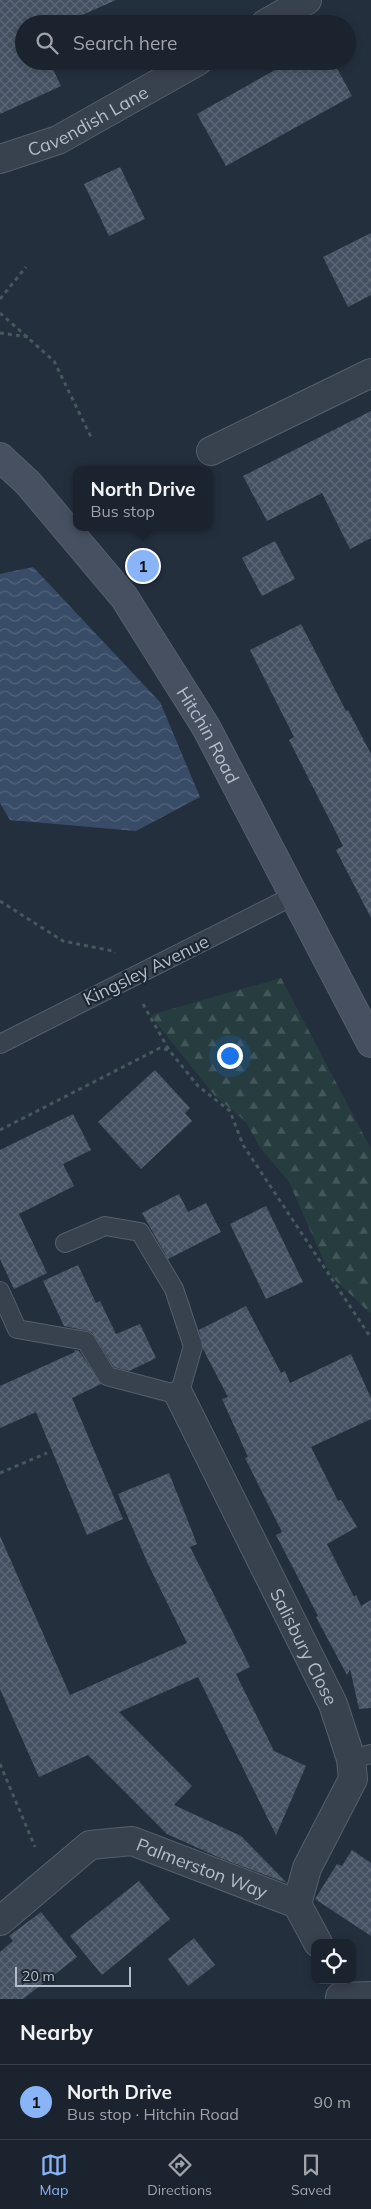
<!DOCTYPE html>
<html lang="en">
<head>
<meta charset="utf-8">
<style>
  body { margin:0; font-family:Mulish,sans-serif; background:#242b36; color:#f1f3f6 }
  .controls { position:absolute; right:15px; bottom:15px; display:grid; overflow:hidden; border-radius:10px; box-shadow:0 2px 8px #0003 }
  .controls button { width:45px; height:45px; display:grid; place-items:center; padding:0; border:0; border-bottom:1px solid #39404a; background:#1b232e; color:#f1f3f6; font:25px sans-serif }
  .scale { position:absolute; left:15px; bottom:12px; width:116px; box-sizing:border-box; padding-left:5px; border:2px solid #b4bcc9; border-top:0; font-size:14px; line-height:18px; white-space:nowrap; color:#b4bcc9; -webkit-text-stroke:4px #1d2633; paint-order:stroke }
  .you { position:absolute; left:229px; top:1055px; width:18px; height:18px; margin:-12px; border:4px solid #fff; border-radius:50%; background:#1a73e8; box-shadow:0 0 0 8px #1a73e833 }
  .badge { display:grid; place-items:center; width:32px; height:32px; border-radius:50%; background:#8ab4f8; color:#111; font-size:16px; font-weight:700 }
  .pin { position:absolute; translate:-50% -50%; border:2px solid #fff; box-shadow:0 1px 5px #0006 }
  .popup { position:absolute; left:73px; top:466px; width:140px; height:65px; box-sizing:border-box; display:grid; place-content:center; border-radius:10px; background:#1b232e; filter:drop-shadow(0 1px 4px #0005); font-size:16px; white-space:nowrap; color:#a0a4aa }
  .popup b { font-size:19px; color:#f1f3f6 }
  .popup::after { content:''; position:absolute; left:50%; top:100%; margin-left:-10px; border:10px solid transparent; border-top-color:#1b232e }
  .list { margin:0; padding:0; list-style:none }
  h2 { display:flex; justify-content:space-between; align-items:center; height:65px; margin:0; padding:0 20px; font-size:21px }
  h2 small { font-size:16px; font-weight:400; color:#a0a4aa }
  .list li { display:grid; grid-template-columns:32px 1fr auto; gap:15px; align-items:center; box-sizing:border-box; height:75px; padding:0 20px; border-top:1px solid #39404a }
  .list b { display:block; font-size:19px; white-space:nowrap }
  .list p { margin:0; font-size:16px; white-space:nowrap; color:#a0a4aa }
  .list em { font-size:16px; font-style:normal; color:#a0a4aa }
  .icon { flex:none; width:28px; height:28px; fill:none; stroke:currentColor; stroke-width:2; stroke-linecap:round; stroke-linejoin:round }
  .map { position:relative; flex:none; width:371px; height:1999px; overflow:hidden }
  .search { position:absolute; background:#1b232e; box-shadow:0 2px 8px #0003; left:15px; right:15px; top:15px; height:55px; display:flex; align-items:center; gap:12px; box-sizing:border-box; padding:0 18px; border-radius:28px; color:#a0a4aa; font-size:19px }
  .sheet { height:140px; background:#1b232e }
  nav { display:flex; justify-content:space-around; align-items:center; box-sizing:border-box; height:70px; border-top:1px solid #39404a; background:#1b232e; font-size:14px; color:#a0a4aa }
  nav a { display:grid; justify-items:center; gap:2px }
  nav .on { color:#8ab4f8 }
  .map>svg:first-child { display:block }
</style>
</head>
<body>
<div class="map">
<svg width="371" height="1999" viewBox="0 0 371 1999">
  <defs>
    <pattern id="forest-firs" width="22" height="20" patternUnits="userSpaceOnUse" patternTransform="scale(1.25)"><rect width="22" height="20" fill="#263c3f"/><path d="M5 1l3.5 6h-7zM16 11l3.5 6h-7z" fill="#435659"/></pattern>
    <pattern id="water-waves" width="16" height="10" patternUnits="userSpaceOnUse" patternTransform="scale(1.25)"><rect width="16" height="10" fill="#394c67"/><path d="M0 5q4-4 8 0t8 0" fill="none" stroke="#53647b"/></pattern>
    <pattern id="building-cross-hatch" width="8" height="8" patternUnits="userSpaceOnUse" patternTransform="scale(1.25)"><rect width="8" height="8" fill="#455162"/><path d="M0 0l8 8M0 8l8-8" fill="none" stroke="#5d6877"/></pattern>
  </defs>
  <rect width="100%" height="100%" fill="#242f3e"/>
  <!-- forest -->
  <polygon fill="url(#forest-firs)" points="281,978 371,1149 371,1314 330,1275 289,1182 259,1146 246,1122 215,1096 150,1015"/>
  <!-- water -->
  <polygon fill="url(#water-waves)" points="33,567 160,702 200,797 136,831 10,820 0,803 0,574"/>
  <!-- building -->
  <g fill="url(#building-cross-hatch)">
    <polygon points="0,0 116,0 62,24 24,24 24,61 49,61 61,86 0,114"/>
    <polygon points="291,61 333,61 352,96 226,166 197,114"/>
    <polygon points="120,167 145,219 109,236 84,184"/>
    <polygon points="371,233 371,295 348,307 323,257"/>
    <polygon points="371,411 371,538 350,549 322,493 267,521 243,476"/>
    <polygon points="275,541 295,579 262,596 242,558"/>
    <polygon points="301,624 346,711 348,710 371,754 371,918 336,850 343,846 289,740 294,737 250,650"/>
    <polygon points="155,1070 190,1108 185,1113 192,1121 141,1169 98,1122"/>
    <polygon points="73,1114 91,1150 63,1164 74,1186 19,1214 47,1273 14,1289 0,1259 0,1150"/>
    <polygon points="179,1194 188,1212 206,1203 221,1232 168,1259 142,1213"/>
    <polygon points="266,1206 303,1282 266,1299 230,1224"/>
    <polygon points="78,1265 96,1303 100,1301 116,1334 140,1324 156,1358 129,1371 114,1367 92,1332 64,1326 43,1281"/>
    <polygon points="246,1306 281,1373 285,1371 290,1383 351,1354 371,1398 371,1419 311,1447 338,1501 341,1500 357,1527 327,1544 354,1597 356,1595 361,1606 371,1600 371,1708 359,1709 350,1669 347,1675 316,1617 318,1616 276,1535 282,1532 245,1458 248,1457 222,1399 228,1397 203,1349 199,1330"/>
    <polygon points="74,1350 79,1351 101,1384 72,1398 123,1519 87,1535 36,1412 0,1428 0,1386 75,1352"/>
    <polygon points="169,1473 197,1544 190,1547 250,1667 236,1674 274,1751 306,1766 276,1835 198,1677 119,1712 192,1786 174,1805 241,1836 287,1883 220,1858 167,1834 88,1755 39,1777 0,1689 0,1536 70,1695 187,1643 148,1564 118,1494"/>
    <polygon points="352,1850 371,1863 371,1936 315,1899 337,1864 342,1866"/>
    <polygon points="139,1881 170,1919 102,1975 70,1936"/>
    <polygon points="41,1912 77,1957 23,1999 0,1999 0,1952 13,1941 9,1936"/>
    <polygon points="194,1938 215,1965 188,1986 168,1959"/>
  </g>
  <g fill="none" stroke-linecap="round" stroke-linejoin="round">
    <!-- lane casing -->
    <g stroke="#565f6c" stroke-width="20">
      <g id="lane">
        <polyline points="0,1044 293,896"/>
        <polyline points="0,1291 17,1329 86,1341 107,1376 179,1395 193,1346 174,1289 140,1232 105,1226 65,1243"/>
        <polyline points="351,1759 371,1754"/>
      </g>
    </g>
    <!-- street casing -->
    <g stroke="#565f6c" stroke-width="30">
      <g id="street">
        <polyline points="265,24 307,0"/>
        <path id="s1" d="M0,159L58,140L198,61"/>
        <polyline points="211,451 371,373"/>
        <path id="s2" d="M179,1395L333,1704L351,1759L353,1779L307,1868L297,1904"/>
        <path id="s3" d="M0,1921L90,1845L132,1841L297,1904L318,1943"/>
        <polyline points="340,1997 371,1996"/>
      </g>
    </g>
    <!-- secondary casing -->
    <g stroke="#565f6c" stroke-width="30">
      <g id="secondary">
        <path id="s4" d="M0,457L28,483L124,597L206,727L371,1043"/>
      </g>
    </g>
    <!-- path -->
    <g stroke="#44595c" stroke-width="3" stroke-dasharray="4 4" stroke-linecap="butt">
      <polyline points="0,299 26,267"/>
      <polyline points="0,313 54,361 91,437"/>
      <polyline points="0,333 29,337"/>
      <polyline points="0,901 63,941 113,951 115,953"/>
      <polyline points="143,1004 169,1050 198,1086 230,1111 243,1145 371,1338"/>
      <polyline points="0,1130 160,1048 169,1050"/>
      <polyline points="0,1473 47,1453"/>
      <polyline points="0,1764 35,1847"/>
    </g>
    <!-- lane -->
    <use href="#lane" stroke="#38414e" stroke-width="18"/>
    <!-- street -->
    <use href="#street" stroke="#38414e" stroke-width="28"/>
    <!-- secondary -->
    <use href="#secondary" stroke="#465061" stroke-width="28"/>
  </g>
  <g text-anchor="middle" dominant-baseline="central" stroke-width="4.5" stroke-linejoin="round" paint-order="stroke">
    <!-- street labels -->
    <g font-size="18" fill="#b4bcc9" stroke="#1d2633">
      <text stroke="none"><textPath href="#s1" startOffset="96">Cavendish Lane</textPath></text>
      <text stroke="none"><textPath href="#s4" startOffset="349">Hitchin Road</textPath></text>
      <text transform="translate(146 970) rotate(-26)">Kingsley Avenue</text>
      <text stroke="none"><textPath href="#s2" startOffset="281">Salisbury Close</textPath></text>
      <text stroke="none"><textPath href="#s3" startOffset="235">Palmerston Way</textPath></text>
    </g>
  </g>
</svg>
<div class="controls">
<button><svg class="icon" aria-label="locate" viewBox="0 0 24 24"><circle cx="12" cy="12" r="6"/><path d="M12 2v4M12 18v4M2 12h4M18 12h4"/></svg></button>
</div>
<div class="scale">20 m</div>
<div class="you"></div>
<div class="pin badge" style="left:143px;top:566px">1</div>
<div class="popup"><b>North Drive</b>Bus stop</div>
<div class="search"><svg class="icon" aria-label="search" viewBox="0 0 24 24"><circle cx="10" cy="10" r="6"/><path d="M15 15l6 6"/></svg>Search here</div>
</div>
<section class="sheet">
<h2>Nearby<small></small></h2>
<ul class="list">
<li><span class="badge">1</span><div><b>North Drive</b><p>Bus stop · Hitchin Road</p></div><em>90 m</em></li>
</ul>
</section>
<nav>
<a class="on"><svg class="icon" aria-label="map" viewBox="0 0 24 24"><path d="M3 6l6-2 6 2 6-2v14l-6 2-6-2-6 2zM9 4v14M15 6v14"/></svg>Map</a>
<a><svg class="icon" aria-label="directions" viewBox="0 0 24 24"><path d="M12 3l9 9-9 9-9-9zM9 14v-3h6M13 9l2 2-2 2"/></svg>Directions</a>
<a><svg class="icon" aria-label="saved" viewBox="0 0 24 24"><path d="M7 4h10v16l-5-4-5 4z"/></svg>Saved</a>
</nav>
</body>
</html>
